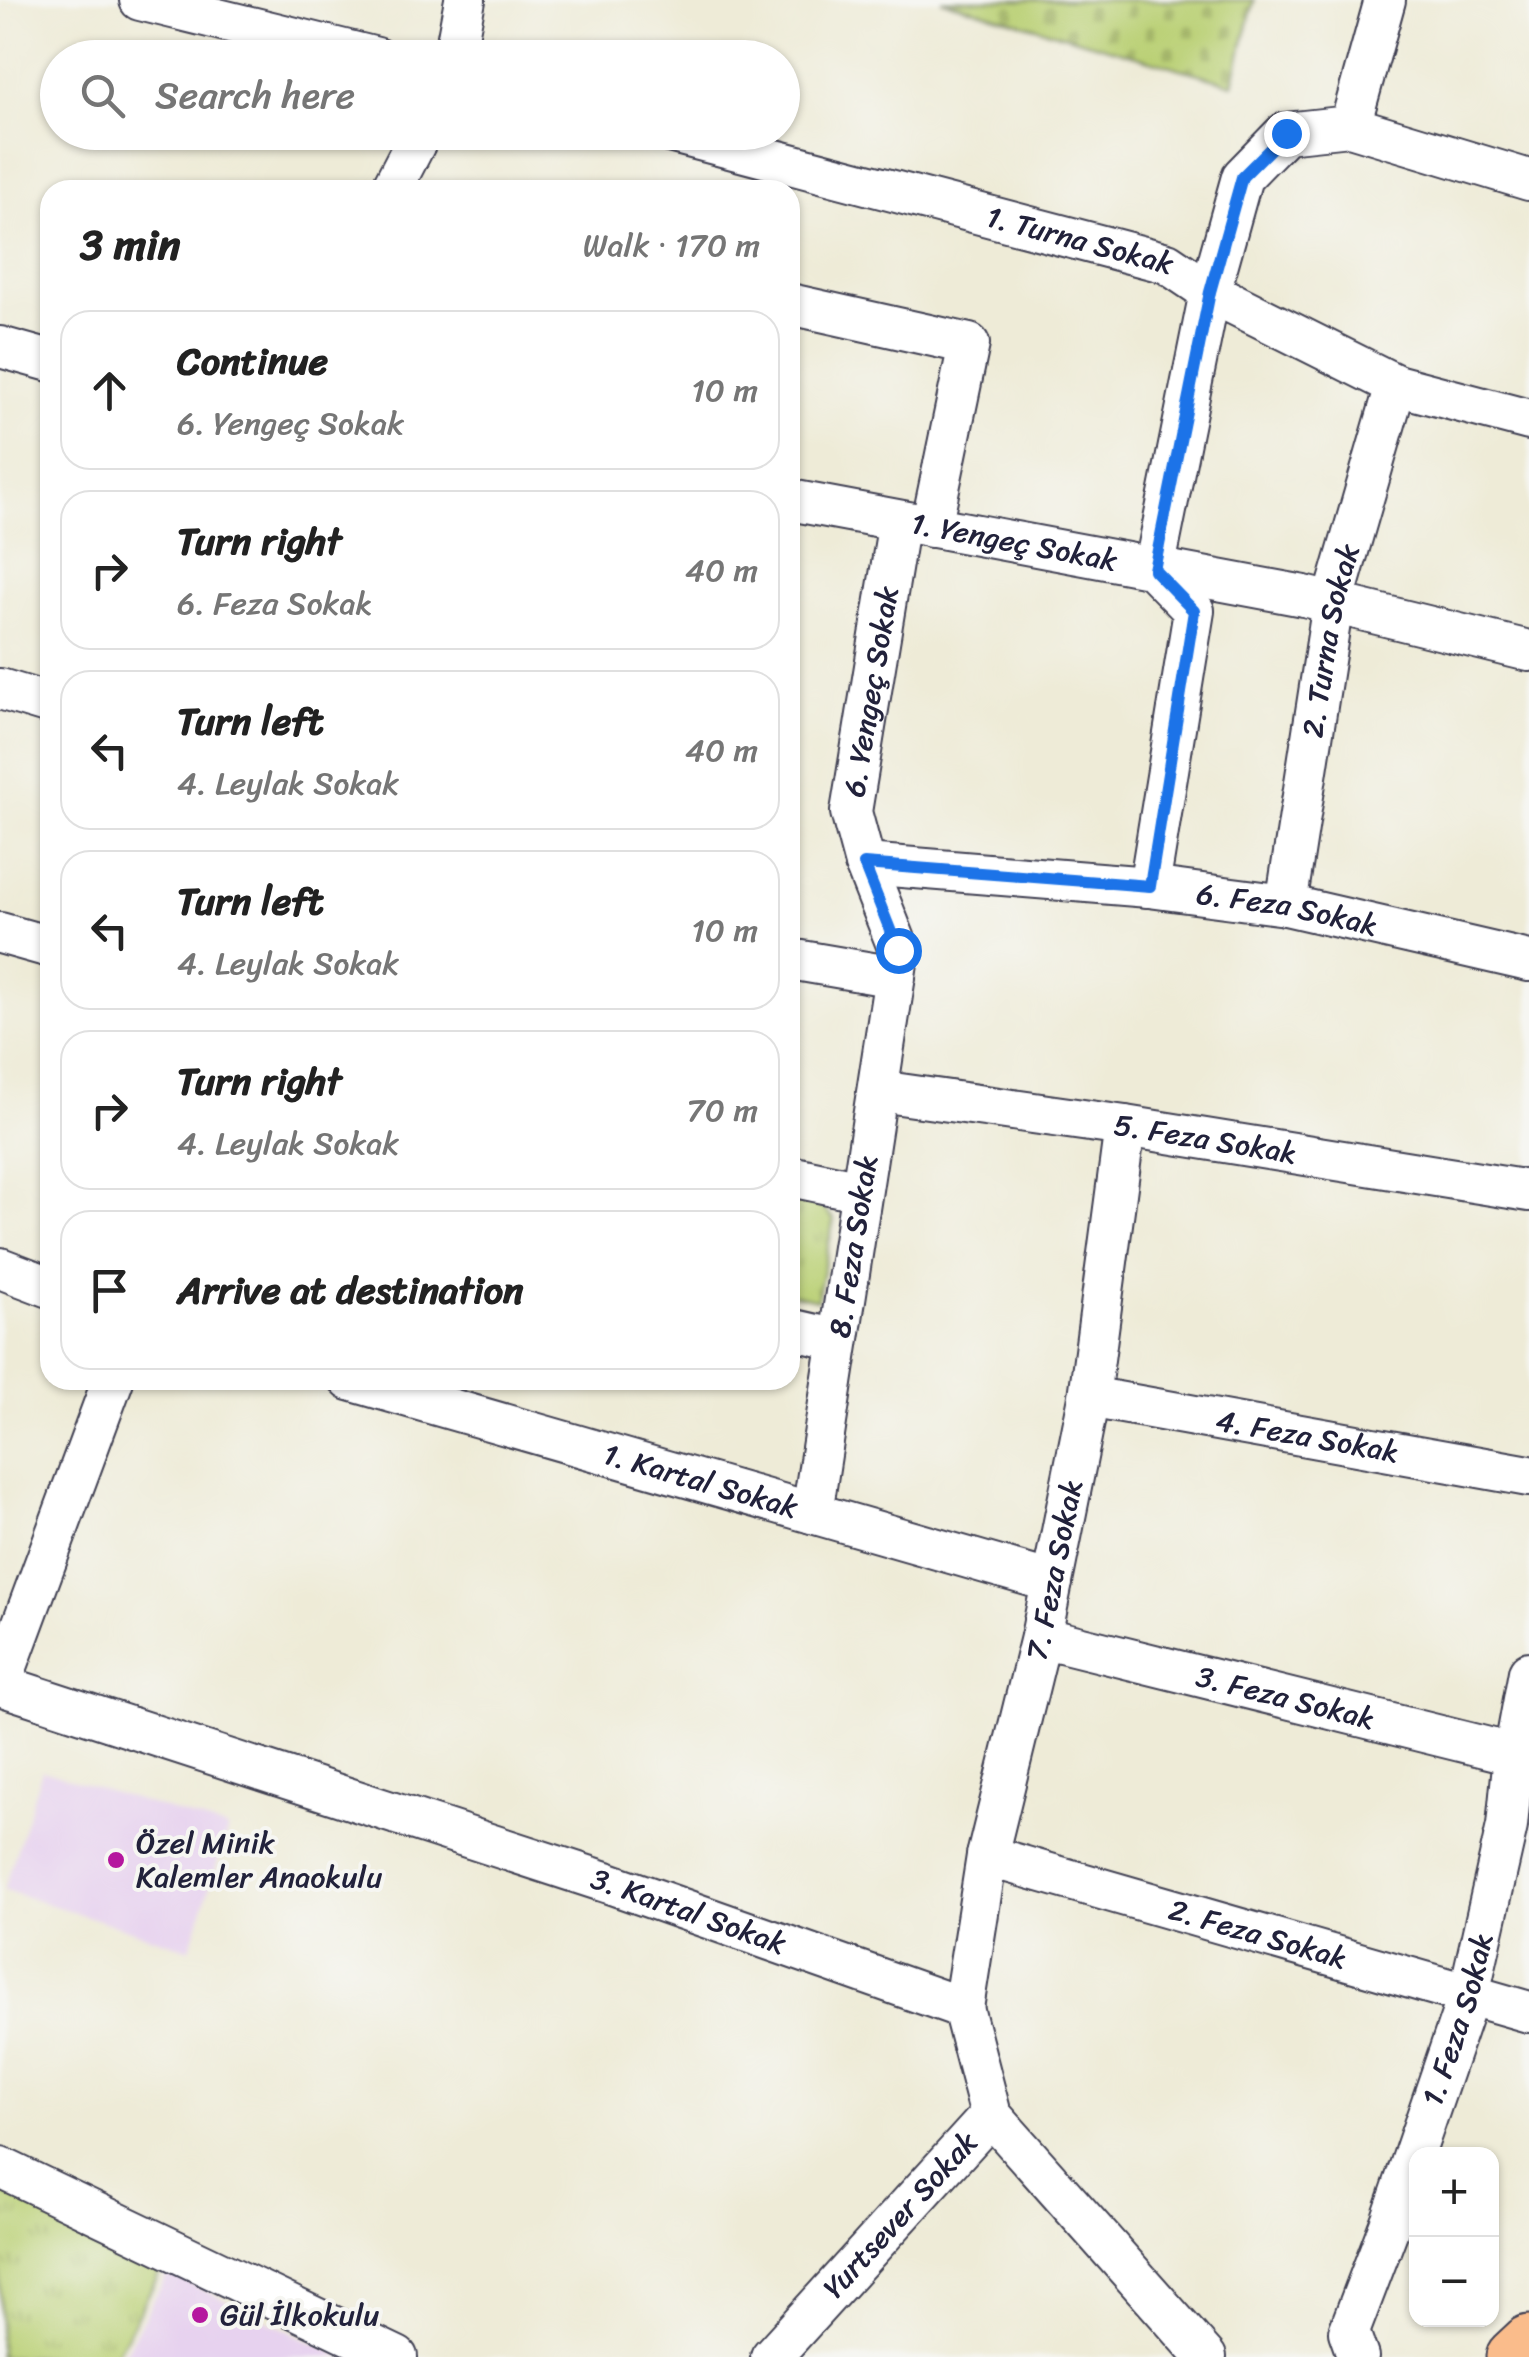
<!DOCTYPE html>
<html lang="en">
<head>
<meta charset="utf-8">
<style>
  body { margin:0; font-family:Sriracha,sans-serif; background:#f2f2f2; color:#222 }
  .controls { position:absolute; right:30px; bottom:30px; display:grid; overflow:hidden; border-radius:20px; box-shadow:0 2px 8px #0004 }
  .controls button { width:90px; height:90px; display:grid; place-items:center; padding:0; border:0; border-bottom:2px solid #e0e0e0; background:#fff; color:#222; font:50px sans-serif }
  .stop { position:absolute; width:30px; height:30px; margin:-22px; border:8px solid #1a73e8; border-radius:50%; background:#fff }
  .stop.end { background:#1a73e8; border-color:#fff; box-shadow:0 2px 10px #0008 }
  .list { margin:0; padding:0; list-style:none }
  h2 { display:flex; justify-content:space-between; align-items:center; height:130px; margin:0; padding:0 40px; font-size:42px }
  h2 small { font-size:32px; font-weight:400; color:#767676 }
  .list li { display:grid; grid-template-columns:65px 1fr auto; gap:30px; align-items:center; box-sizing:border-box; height:160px; margin:0 20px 20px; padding:0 20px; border:2px solid #e0e0e0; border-radius:30px }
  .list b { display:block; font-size:38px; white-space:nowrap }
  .list p { margin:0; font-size:32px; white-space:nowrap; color:#767676 }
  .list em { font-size:32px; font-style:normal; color:#767676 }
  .icon { flex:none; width:55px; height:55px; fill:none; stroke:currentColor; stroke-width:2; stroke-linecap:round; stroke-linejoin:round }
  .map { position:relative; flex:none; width:1529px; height:2357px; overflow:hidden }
  .search { position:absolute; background:#fff; box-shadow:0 2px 8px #0004; left:40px; top:40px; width:760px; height:110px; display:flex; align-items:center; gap:25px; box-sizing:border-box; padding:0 35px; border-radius:55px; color:#767676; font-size:38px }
  .panel { position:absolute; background:#fff; box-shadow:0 2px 8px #0004; left:40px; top:180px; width:760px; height:1210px; border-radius:30px }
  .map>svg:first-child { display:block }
</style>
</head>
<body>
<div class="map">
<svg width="1529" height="2357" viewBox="0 0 1529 2357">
  <defs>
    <pattern id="cemetery-stones" width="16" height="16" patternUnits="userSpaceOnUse" patternTransform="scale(2.5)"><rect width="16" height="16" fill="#bad074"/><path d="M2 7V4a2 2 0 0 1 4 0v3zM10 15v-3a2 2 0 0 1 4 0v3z" fill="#a0b265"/></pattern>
    <pattern id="park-tufts" width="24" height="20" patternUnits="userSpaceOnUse" patternTransform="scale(2.5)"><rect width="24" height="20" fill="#bad074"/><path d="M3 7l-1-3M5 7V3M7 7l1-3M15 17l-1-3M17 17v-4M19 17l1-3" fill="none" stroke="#a0b265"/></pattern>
  </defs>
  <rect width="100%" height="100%" fill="#f6f6f2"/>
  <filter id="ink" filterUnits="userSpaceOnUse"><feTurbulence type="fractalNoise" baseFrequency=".01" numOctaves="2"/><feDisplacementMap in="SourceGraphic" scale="20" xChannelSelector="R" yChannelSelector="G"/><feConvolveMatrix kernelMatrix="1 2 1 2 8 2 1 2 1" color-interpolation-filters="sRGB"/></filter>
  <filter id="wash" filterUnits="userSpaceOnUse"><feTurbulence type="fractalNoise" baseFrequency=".0048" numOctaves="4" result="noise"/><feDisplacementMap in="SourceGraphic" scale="40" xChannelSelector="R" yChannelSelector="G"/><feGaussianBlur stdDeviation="2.25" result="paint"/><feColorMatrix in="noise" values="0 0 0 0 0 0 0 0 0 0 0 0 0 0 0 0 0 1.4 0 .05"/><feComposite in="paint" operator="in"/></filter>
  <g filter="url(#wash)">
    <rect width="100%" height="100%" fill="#eeebd7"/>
    <!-- built -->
    <g fill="#e7d2ef">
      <polygon points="42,1770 228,1829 190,1949 4,1890"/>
      <polygon points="168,2273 344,2357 122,2357"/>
    </g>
    <!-- cemetery -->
    <polygon fill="url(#cemetery-stones)" stroke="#6e7958" stroke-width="2.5" points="941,0 1254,0 1233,84"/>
    <!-- park -->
    <g fill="url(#park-tufts)" stroke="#6e7958" stroke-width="2.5">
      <polygon points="790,1197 819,1204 834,1219 817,1300 790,1294"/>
      <polygon points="0,2190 163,2267 115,2357 0,2357"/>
    </g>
  </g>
  <g filter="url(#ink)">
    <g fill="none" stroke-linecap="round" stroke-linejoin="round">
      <!-- minor casing -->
      <g stroke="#414052" stroke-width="44">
        <g id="minor">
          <polyline points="140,0 377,58"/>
          <polyline points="454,58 465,0"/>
          <polyline points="1350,126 1385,0"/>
          <path id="s1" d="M669,132L1167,263L1210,292L1396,385L1529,420"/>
          <polyline points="391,190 421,132"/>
          <polyline points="790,304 969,344 931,527"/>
          <polyline points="0,347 50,361"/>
          <path id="s2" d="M790,500L1304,596L1529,651"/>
          <polyline points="0,689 50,704"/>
          <path id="s3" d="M865,864L1149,887L1286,905L1529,961"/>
          <polyline points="1149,887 1194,611 1154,570 1210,292 1242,177 1285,133 1350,126 1529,180"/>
          <path id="s4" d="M1286,905L1333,603L1396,385"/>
          <polyline points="0,933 50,947"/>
          <polyline points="790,959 895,977"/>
          <path id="s5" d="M879,1091L1125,1126L1529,1191"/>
          <polyline points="790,1176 861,1191"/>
          <polyline points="0,1268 50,1287"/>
          <polyline points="790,1329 838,1340"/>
          <path id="s6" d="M113,1380L0,1685L609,1883L963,2008L991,2115L1206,2357"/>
          <path id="s7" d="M350,1380L1052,1582"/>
          <path id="s8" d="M1089,1397L1529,1476"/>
          <path id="s9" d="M812,1513L899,950L865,864L851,812L899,521"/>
          <path id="s10" d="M1041,1637L1529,1758"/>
          <path id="s11" d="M987,1856L1529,2012"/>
          <path id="s12" d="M963,2008L987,1856L1041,1637L1089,1397L1125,1126"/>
          <polyline points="0,2167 397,2357"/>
          <path id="s13" d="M771,2357L991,2115"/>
          <path id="s14" d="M1358,2357L1349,2332L1392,2219L1469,1994L1507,1826L1514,1754L1529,1672"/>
        </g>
      </g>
      <!-- primary casing -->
      <g stroke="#414052" stroke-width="59">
        <polyline id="primary" points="1514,2357 1529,2343"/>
      </g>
      <!-- minor -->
      <use href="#minor" stroke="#fff" stroke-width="40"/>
      <!-- primary -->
      <use href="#primary" stroke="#fabc8b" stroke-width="55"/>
    </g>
  </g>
  <g fill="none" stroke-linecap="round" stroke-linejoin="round" filter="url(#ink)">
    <!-- route -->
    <polyline stroke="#1a73e8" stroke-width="12" points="898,950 864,864 1150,886 1194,611 1154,570 1210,292 1242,177 1286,133"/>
  </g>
  <!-- markers -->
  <g fill="#b5179e" stroke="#f6f6f2" stroke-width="4">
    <circle cx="116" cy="1860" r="10"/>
    <circle cx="200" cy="2315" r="10"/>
  </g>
  <g text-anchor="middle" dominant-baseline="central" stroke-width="8" stroke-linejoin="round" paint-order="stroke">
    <!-- street labels -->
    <g font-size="30" fill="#22223b" stroke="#f6f6f2">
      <text stroke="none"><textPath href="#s1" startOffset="425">1. Turna Sokak</textPath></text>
      <text stroke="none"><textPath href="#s2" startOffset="228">1. Yengeç Sokak</textPath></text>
      <text stroke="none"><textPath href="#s4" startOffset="268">2. Turna Sokak</textPath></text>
      <text stroke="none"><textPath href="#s9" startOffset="838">6. Yengeç Sokak</textPath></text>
      <text stroke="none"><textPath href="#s3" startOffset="425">6. Feza Sokak</textPath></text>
      <text stroke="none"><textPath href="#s5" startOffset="330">5. Feza Sokak</textPath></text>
      <text stroke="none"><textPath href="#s9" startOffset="270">8. Feza Sokak</textPath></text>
      <text stroke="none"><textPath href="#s8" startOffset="222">4. Feza Sokak</textPath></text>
      <text stroke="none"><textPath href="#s7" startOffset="365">1. Kartal Sokak</textPath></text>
      <text stroke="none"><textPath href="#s12" startOffset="448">7. Feza Sokak</textPath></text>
      <text stroke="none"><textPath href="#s10" startOffset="252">3. Feza Sokak</textPath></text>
      <text stroke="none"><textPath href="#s6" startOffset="1050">3. Kartal Sokak</textPath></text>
      <text stroke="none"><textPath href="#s11" startOffset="282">2. Feza Sokak</textPath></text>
      <text stroke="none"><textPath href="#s14" startOffset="358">1. Feza Sokak</textPath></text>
      <text stroke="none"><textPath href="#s13" startOffset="192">Yurtsever Sokak</textPath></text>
    </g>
    <!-- poi labels -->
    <g font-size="30" fill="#22223b" stroke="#f6f6f2" text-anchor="start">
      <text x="136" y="1843">Özel Minik<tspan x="136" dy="34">Kalemler Anaokulu</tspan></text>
      <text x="220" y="2315">Gül İlkokulu</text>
    </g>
  </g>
</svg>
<div class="controls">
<button>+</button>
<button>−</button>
</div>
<div class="stop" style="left:898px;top:950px"></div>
<div class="stop end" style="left:1286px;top:133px"></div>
<div class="search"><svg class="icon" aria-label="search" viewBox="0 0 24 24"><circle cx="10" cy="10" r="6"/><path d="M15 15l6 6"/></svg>Search here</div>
<section class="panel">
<h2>3 min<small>Walk · 170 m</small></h2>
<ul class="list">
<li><svg class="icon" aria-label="ahead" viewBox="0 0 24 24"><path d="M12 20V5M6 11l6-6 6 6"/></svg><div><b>Continue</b><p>6. Yengeç Sokak</p></div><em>10 m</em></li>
<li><svg class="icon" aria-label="right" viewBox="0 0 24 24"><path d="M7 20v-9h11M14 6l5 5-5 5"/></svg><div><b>Turn right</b><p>6. Feza Sokak</p></div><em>40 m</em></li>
<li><svg class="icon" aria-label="left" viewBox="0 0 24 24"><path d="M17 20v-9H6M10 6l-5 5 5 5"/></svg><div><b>Turn left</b><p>4. Leylak Sokak</p></div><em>40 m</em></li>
<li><svg class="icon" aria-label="left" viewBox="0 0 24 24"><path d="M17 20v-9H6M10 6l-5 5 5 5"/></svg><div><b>Turn left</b><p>4. Leylak Sokak</p></div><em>10 m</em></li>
<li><svg class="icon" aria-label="right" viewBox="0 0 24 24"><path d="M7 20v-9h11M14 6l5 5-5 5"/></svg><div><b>Turn right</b><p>4. Leylak Sokak</p></div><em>70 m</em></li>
<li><svg class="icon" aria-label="arrive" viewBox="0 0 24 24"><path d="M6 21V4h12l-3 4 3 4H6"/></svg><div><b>Arrive at destination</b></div></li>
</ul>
</section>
</div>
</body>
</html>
